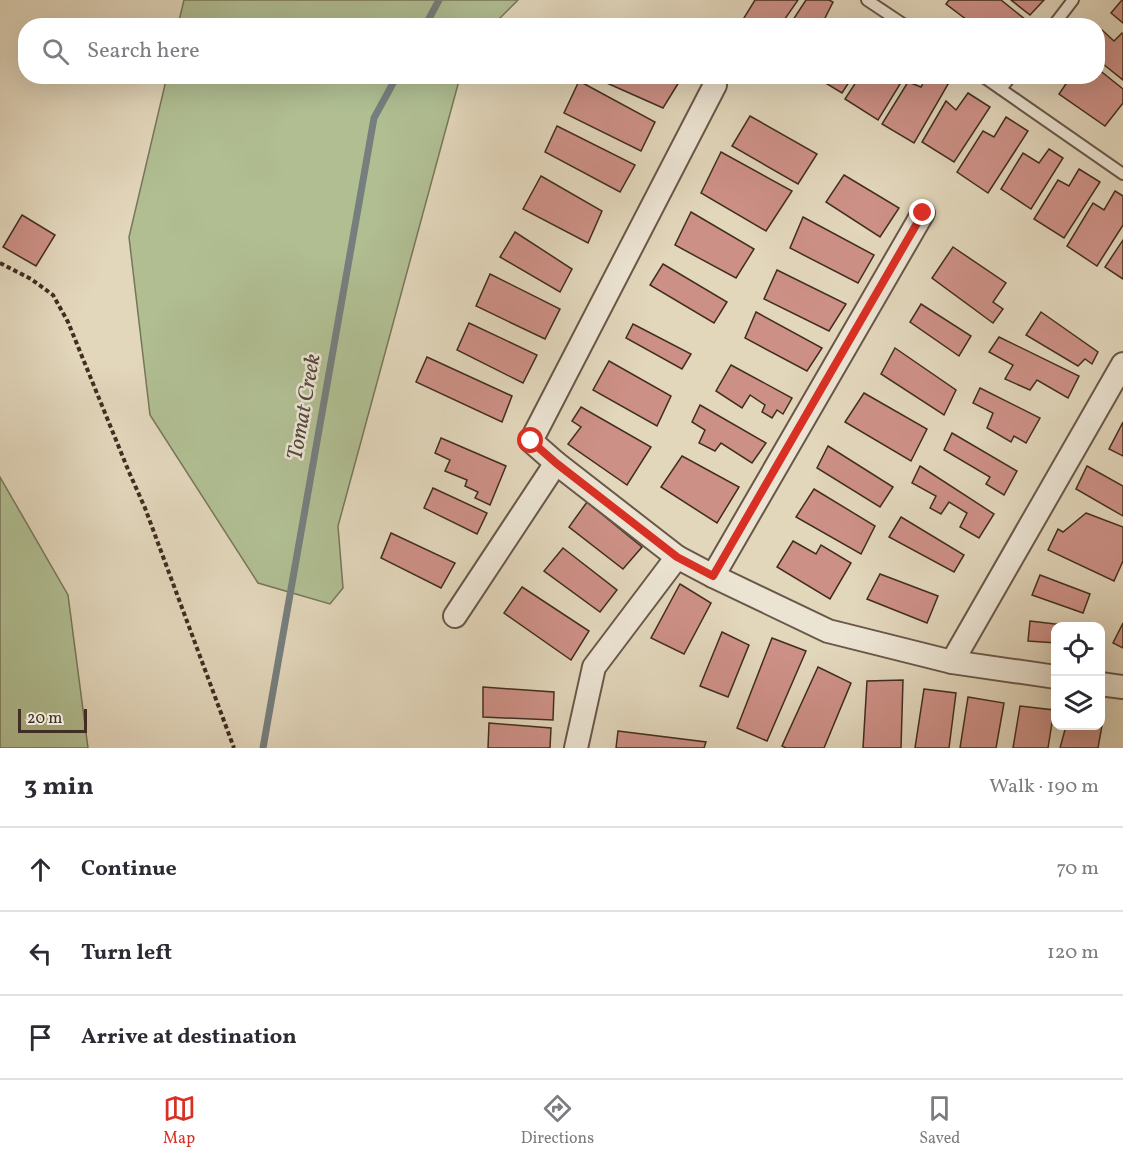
<!DOCTYPE html>
<html lang="en">
<head>
<meta charset="utf-8">
<style>
  body { margin:0; font-family:Vollkorn,serif; background:#f7f7f7; color:#2b2b33 }
  .controls { position:absolute; right:18px; bottom:18px; display:grid; overflow:hidden; border-radius:12px; box-shadow:0 6px 24px #0002 }
  .controls button { width:54px; height:54px; display:grid; place-items:center; padding:0; border:0; border-bottom:2px solid #e1e1e2; background:#fff; color:#2b2b33; font:30px sans-serif }
  .scale { position:absolute; left:18px; bottom:15px; width:69px; box-sizing:border-box; padding-left:6px; border:3px solid #412d21; border-top:0; font-size:16px; line-height:21px; white-space:nowrap; color:#412d21; -webkit-text-stroke:4px #ece4d3; paint-order:stroke }
  .stop { position:absolute; width:18px; height:18px; margin:-14px; border:4px solid #d93025; border-radius:50%; background:#fff }
  .stop.end { background:#d93025; border-color:#fff; box-shadow:0 2px 6px #0008 }
  .list { margin:0; padding:0; list-style:none }
  h2 { display:flex; justify-content:space-between; align-items:center; height:78px; margin:0; padding:0 24px; font-size:26px }
  h2 small { font-size:20px; font-weight:400; color:#7c7c81 }
  .list li { display:grid; grid-template-columns:39px 1fr auto; gap:18px; align-items:center; box-sizing:border-box; height:84px; padding:0 24px; border-top:2px solid #e1e1e2 }
  .list b { display:block; font-size:22px; white-space:nowrap }
  .list em { font-size:20px; font-style:normal; color:#7c7c81 }
  .icon { flex:none; width:33px; height:33px; fill:none; stroke:currentColor; stroke-width:2; stroke-linecap:round; stroke-linejoin:round }
  .map { position:relative; flex:none; width:1123px; height:748px; overflow:hidden }
  .search { position:absolute; background:#fff; box-shadow:0 6px 24px #0002; left:18px; right:18px; top:18px; height:66px; display:flex; align-items:center; gap:15px; box-sizing:border-box; padding:0 21px; border-radius:24px; color:#7c7c81; font-size:22px }
  .sheet { height:330px; background:#fff }
  nav { display:flex; justify-content:space-around; align-items:center; box-sizing:border-box; height:84px; border-top:2px solid #e1e1e2; background:#fff; font-size:16px; color:#7c7c81 }
  nav a { display:grid; justify-items:center; gap:3px }
  nav .on { color:#d93025 }
  .map>svg:first-child { display:block }
</style>
</head>
<body>
<div class="map">
<svg width="1123" height="748" viewBox="0 0 1123 748">
  <rect width="100%" height="100%" fill="#e2d6bb"/>
  <filter id="stains"><feTurbulence type="fractalNoise" baseFrequency=".00333" numOctaves="4"/><feColorMatrix values="0 0 0 0 .2 0 0 0 0 .09 0 0 0 0 .02 0 0 0 .5 -.17"/></filter>
  <radialGradient id="worn" r=".72"><stop offset=".6" stop-color="#630" stop-opacity="0"/><stop offset="1" stop-color="#630" stop-opacity=".3"/></radialGradient>
  <!-- green -->
  <g fill="#b0be92" stroke="#78765a" stroke-width="1.5">
    <polygon points="184,0 518,0 493,25 178,25"/>
    <polygon points="167,76 460,77 338,526 343,588 330,604 258,583 150,415 129,237"/>
    <polygon points="0,477 68,595 88,748 0,748"/>
  </g>
  <g fill="none" stroke-linecap="round" stroke-linejoin="round">
    <!-- stream -->
    <g stroke="#767f7e" stroke-width="7">
      <polyline points="425,26 439,0"/>
      <polyline points="263,748 374,118 397,76"/>
    </g>
  </g>
  <!-- building -->
  <g fill="#cd9086" stroke="#412d21" stroke-width="1.5">
    <polygon points="755,0 798,0 780,26 739,26"/>
    <polygon points="806,0 829,0 833,2 821,26 789,26"/>
    <polygon points="949,0 1001,0 1026,20 1023,26 975,26 946,4"/>
    <polygon points="1011,0 1044,0 1030,15"/>
    <polygon points="1122,0 1123,0 1123,23 1111,13"/>
    <polygon points="1102,30 1114,41 1122,33 1123,34 1123,80 1098,60 1098,35"/>
    <polygon points="1098,69 1123,89 1123,103 1105,126 1059,94 1068,81 1062,76 1098,76"/>
    <polygon points="591,76 665,76 679,82 663,108"/>
    <polygon points="814,76 853,76 842,93"/>
    <polygon points="860,76 905,76 878,120 845,99"/>
    <polygon points="927,76 947,76 951,79 914,143 882,124 908,82 921,87"/>
    <polygon points="579,81 655,122 641,151 564,113"/>
    <polygon points="968,93 990,107 954,162 922,142 946,101 956,110"/>
    <polygon points="750,116 817,154 798,184 732,146"/>
    <polygon points="1006,117 1028,131 988,193 957,172 983,131 994,137"/>
    <polygon points="557,126 635,165 620,192 545,152"/>
    <polygon points="1049,149 1063,158 1031,209 1001,189 1023,153 1039,163"/>
    <polygon points="721,152 792,191 766,231 701,193"/>
    <polygon points="1079,169 1100,182 1064,238 1034,219 1058,180 1069,186"/>
    <polygon points="844,175 899,208 880,237 826,202"/>
    <polygon points="541,176 602,211 588,243 523,209"/>
    <polygon points="1115,191 1123,196 1123,225 1097,266 1067,246 1093,203 1104,210"/>
    <polygon points="691,212 754,249 736,278 675,245"/>
    <polygon points="22,215 55,235 36,266 3,247"/>
    <polygon points="803,217 874,255 858,283 790,248"/>
    <polygon points="515,232 572,269 560,292 500,257"/>
    <polygon points="1123,240 1123,279 1105,267"/>
    <polygon points="953,247 1006,283 993,302 1003,309 993,323 932,278"/>
    <polygon points="663,264 727,302 714,323 650,285"/>
    <polygon points="777,270 846,304 829,331 764,299"/>
    <polygon points="490,274 560,309 545,339 476,306"/>
    <polygon points="921,304 971,336 959,356 910,322"/>
    <polygon points="756,312 822,348 807,371 745,338"/>
    <polygon points="1041,312 1098,352 1092,364 1085,359 1078,366 1026,335"/>
    <polygon points="469,323 537,355 523,383 457,350"/>
    <polygon points="633,324 691,354 682,369 626,338"/>
    <polygon points="999,337 1079,376 1068,398 1037,380 1030,390 1005,379 1013,365 989,352"/>
    <polygon points="895,348 956,390 944,415 881,374"/>
    <polygon points="427,357 512,396 502,422 416,382"/>
    <polygon points="609,361 671,396 657,426 593,390"/>
    <polygon points="731,365 792,398 783,414 777,410 772,418 762,412 765,405 750,395 742,408 716,391"/>
    <polygon points="980,388 1040,418 1026,443 1014,436 1011,442 987,428 993,413 973,403"/>
    <polygon points="864,393 927,429 911,461 845,422"/>
    <polygon points="700,405 766,443 752,463 721,443 715,451 699,443 705,430 692,422"/>
    <polygon points="581,407 651,447 627,485 568,444 581,427 572,421"/>
    <polygon points="1123,422 1123,456 1109,449"/>
    <polygon points="952,433 1017,471 1004,495 986,484 990,477 944,450"/>
    <polygon points="441,438 506,466 490,505 475,498 478,492 465,486 467,480 445,471 450,460 435,453"/>
    <polygon points="828,446 893,487 880,507 817,468"/>
    <polygon points="682,456 739,487 717,523 661,487"/>
    <polygon points="920,466 994,514 979,538 960,527 967,513 949,502 941,514 930,508 936,496 912,483"/>
    <polygon points="1087,466 1123,486 1123,516 1076,489"/>
    <polygon points="433,488 487,513 477,534 424,508"/>
    <polygon points="814,489 875,526 861,554 796,517"/>
    <polygon points="587,502 642,547 623,569 569,527"/>
    <polygon points="1086,513 1123,527 1123,561 1114,581 1048,550 1058,529 1063,532"/>
    <polygon points="901,517 964,555 954,572 889,537"/>
    <polygon points="391,533 455,563 441,588 381,558"/>
    <polygon points="793,541 816,554 821,545 851,563 830,599 777,567"/>
    <polygon points="563,548 617,590 600,612 544,571"/>
    <polygon points="880,574 938,596 927,623 867,599"/>
    <polygon points="1040,575 1090,594 1083,613 1032,595"/>
    <polygon points="680,584 711,603 684,654 651,638"/>
    <polygon points="522,587 589,631 571,660 504,613"/>
    <polygon points="1030,621 1072,626 1056,626 1056,643 1028,641"/>
    <polygon points="1123,623 1123,648 1113,643"/>
    <polygon points="722,632 749,645 728,697 700,686"/>
    <polygon points="772,638 806,651 767,741 737,728"/>
    <polygon points="818,667 851,683 824,748 786,748 782,746"/>
    <polygon points="903,680 901,748 863,748 867,681"/>
    <polygon points="483,687 554,692 553,720 483,717"/>
    <polygon points="924,689 956,693 949,748 915,748"/>
    <polygon points="968,697 1004,703 996,748 960,748"/>
    <polygon points="1020,706 1054,710 1048,748 1013,748"/>
    <polygon points="1100,719 1103,720 1098,748 1060,748 1066,726 1100,726"/>
    <polygon points="489,723 551,728 550,748 488,748"/>
    <polygon points="618,731 706,742 704,748 616,748"/>
  </g>
  <g fill="none" stroke-linecap="round" stroke-linejoin="round">
    <!-- service casing -->
    <g stroke="#695748" stroke-width="14">
      <g id="service">
        <polyline points="867,0 906,26"/>
        <polyline points="1053,26 1073,0"/>
        <polyline points="982,76 1123,174"/>
        <polyline points="1001,89 1011,76"/>
      </g>
    </g>
    <!-- minor casing -->
    <g stroke="#695748" stroke-width="26">
      <g id="minor">
        <polyline points="677,557 556,463 531,441 715,85"/>
        <polyline points="713,576 923,213"/>
        <polyline points="455,616 556,463"/>
        <polyline points="952,662 1123,364"/>
        <polyline points="1100,684 1123,687"/>
        <polyline points="576,748 594,667 677,557 713,576 828,631 952,662 1056,677"/>
      </g>
    </g>
    <!-- path -->
    <polyline stroke="#412d21" stroke-width="4" stroke-dasharray="4.5 3" stroke-linecap="butt" points="0,263 31,279 53,295 68,322 129,472 145,508 234,748"/>
    <!-- service -->
    <use href="#service" stroke="#ece4d3" stroke-width="10"/>
    <!-- minor -->
    <use href="#minor" stroke="#ece4d3" stroke-width="22"/>
  </g>
  <g fill="none" stroke-linecap="round" stroke-linejoin="round">
    <!-- route -->
    <polyline stroke="#d93025" stroke-width="8" points="531,441 556,463 677,557 713,576 923,213"/>
  </g>
  <g text-anchor="middle" dominant-baseline="central" stroke-width="5" stroke-linejoin="round" paint-order="stroke">
    <!-- water labels -->
    <g font-size="22" font-style="italic" fill="#534840" stroke="#ece4d3">
      <text transform="translate(305 407) rotate(-80)">Tomat Creek</text>
    </g>
  </g>
  <rect width="100%" height="100%" filter="url(#stains)"/>
  <rect width="100%" height="100%" fill="url(#worn)"/>
</svg>
<div class="controls">
<button><svg class="icon" aria-label="locate" viewBox="0 0 24 24"><circle cx="12" cy="12" r="6"/><path d="M12 2v4M12 18v4M2 12h4M18 12h4"/></svg></button>
<button><svg class="icon" aria-label="layers" viewBox="0 0 24 24"><path d="M12 4l9 5-9 5-9-5zM3 14l9 5 9-5"/></svg></button>
</div>
<div class="scale">20 m</div>
<div class="stop" style="left:531px;top:441px"></div>
<div class="stop end" style="left:923px;top:213px"></div>
<div class="search"><svg class="icon" aria-label="search" viewBox="0 0 24 24"><circle cx="10" cy="10" r="6"/><path d="M15 15l6 6"/></svg>Search here</div>
</div>
<section class="sheet">
<h2>3 min<small>Walk · 190 m</small></h2>
<ul class="list">
<li><svg class="icon" aria-label="ahead" viewBox="0 0 24 24"><path d="M12 20V5M6 11l6-6 6 6"/></svg><div><b>Continue</b></div><em>70 m</em></li>
<li><svg class="icon" aria-label="left" viewBox="0 0 24 24"><path d="M17 20v-9H6M10 6l-5 5 5 5"/></svg><div><b>Turn left</b></div><em>120 m</em></li>
<li><svg class="icon" aria-label="arrive" viewBox="0 0 24 24"><path d="M6 21V4h12l-3 4 3 4H6"/></svg><div><b>Arrive at destination</b></div></li>
</ul>
</section>
<nav>
<a class="on"><svg class="icon" aria-label="map" viewBox="0 0 24 24"><path d="M3 6l6-2 6 2 6-2v14l-6 2-6-2-6 2zM9 4v14M15 6v14"/></svg>Map</a>
<a><svg class="icon" aria-label="directions" viewBox="0 0 24 24"><path d="M12 3l9 9-9 9-9-9zM9 14v-3h6M13 9l2 2-2 2"/></svg>Directions</a>
<a><svg class="icon" aria-label="saved" viewBox="0 0 24 24"><path d="M7 4h10v16l-5-4-5 4z"/></svg>Saved</a>
</nav>
</body>
</html>
